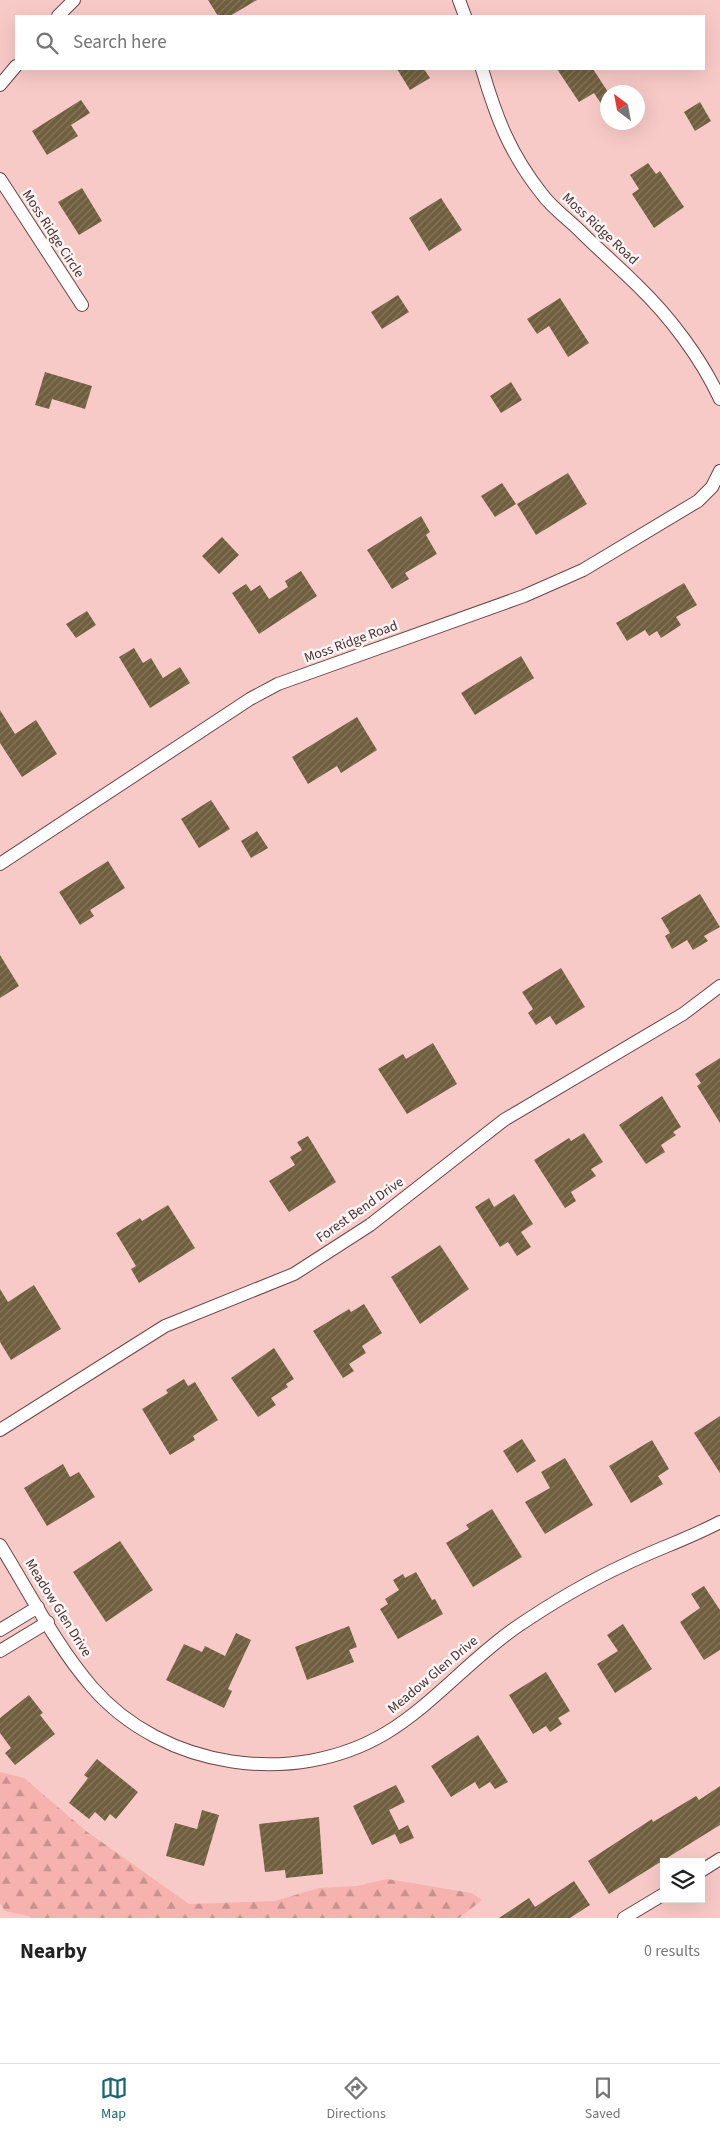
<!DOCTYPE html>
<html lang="en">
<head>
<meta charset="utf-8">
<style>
  body { margin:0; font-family:"Source Sans 3",sans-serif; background:#f6f6f6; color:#222 }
  .controls { position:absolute; right:15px; bottom:15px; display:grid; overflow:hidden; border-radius:0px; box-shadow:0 5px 20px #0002 }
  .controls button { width:45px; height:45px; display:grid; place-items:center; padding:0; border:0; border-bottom:1px solid #e0e0e0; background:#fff; color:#222; font:25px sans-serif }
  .compass { position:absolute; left:600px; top:85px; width:45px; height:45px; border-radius:50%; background:#fff; box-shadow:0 5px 20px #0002; rotate:328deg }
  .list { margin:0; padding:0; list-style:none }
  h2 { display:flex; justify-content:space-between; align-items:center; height:65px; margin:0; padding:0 20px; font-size:21px }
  h2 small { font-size:16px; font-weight:400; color:#767676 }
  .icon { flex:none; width:28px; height:28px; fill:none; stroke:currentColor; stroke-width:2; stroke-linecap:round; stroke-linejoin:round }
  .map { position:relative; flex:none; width:720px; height:1918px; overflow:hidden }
  .search { position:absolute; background:#fff; box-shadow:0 5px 20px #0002; left:15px; right:15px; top:15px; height:55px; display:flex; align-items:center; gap:12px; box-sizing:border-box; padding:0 18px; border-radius:0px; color:#767676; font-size:19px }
  .sheet { height:145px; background:#fff }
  nav { display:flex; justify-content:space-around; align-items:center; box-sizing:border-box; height:70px; border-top:1px solid #e0e0e0; background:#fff; font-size:14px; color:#767676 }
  nav a { display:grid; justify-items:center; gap:2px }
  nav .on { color:#1b686e }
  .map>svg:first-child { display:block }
</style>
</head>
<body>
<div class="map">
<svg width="720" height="1918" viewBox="0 0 720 1918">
  <defs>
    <pattern id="forest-firs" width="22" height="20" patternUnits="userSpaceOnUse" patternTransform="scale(1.25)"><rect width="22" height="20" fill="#f6b2ae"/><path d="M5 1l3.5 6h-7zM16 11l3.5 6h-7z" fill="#c9918e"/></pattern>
    <pattern id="building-hatch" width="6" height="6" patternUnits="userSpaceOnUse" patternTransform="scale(1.25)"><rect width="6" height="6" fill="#705f3e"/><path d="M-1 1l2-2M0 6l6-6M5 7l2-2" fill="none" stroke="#86785f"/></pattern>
  </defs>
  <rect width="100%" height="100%" fill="#f8cac7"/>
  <!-- forest -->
  <polygon fill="url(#forest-firs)" points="0,1772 24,1778 86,1831 189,1904 275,1901 319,1888 357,1886 387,1879 472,1893 482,1900 459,1918 31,1918 29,1916 5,1911 0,1903"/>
  <!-- building -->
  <g fill="url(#building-hatch)">
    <polygon points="208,0 257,0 230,16 218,16"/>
    <polygon points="397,69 424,69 430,78 410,90"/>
    <polygon points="557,69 593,69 608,92 608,114 594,93 579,102"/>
    <polygon points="81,100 90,113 71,125 78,136 47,155 32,131"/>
    <polygon points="700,102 711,121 695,131 684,112"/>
    <polygon points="648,163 656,174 660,171 684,207 654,228 632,194 639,189 630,175"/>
    <polygon points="82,188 102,221 79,235 58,202"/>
    <polygon points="441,198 462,230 429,251 409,218"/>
    <polygon points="398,295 409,312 382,329 371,312"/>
    <polygon points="560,298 589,343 568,357 549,326 537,334 527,319"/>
    <polygon points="45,372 92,386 85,409 52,399 49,409 35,405"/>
    <polygon points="511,382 522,400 501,413 490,396"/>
    <polygon points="568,473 587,504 536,535 517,504"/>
    <polygon points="502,483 516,504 495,517 481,496"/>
    <polygon points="421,516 430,532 426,535 437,554 405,573 409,579 392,589 367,550"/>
    <polygon points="222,537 239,555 219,574 202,556"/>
    <polygon points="301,571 317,596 259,634 232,593 246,584 251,591 260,585 269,599 288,587 285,581"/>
    <polygon points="684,583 697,605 676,617 681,625 661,638 657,631 649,636 645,630 627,641 616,623"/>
    <polygon points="87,611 96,625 76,638 66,624"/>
    <polygon points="134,648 143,663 151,658 163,678 180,667 190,683 150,708 119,657"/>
    <polygon points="521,656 534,678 475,715 461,693"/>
    <polygon points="0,710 15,734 36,720 57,754 22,777 0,743"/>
    <polygon points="357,717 377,750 341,773 337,766 308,784 292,757"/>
    <polygon points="211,800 230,829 199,848 181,819"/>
    <polygon points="257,831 268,848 251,858 241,841"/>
    <polygon points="108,861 125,888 90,910 94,916 80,925 59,892"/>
    <polygon points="700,894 720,927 704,936 708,941 693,950 687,940 672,949 665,936 670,933 661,918"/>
    <polygon points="0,955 19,986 0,998"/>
    <polygon points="561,968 585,1007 556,1025 550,1016 536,1025 528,1013 533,1009 522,992"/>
    <polygon points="433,1043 457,1084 407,1114 378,1069 403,1054 406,1059"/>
    <polygon points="720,1058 720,1123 697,1086 701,1083 695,1074"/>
    <polygon points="662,1096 681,1127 673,1132 676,1135 661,1145 665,1152 646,1164 619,1125"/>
    <polygon points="584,1133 603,1162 591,1169 596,1176 571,1192 576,1201 565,1208 534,1160 569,1138 571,1141"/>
    <polygon points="308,1136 336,1182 289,1212 269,1181 295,1165 290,1157 302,1150 297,1142"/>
    <polygon points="514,1194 533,1224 521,1232 531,1247 517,1256 508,1242 500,1247 475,1207 489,1198 494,1207"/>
    <polygon points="168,1205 195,1248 139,1283 131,1269 136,1266 116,1233 140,1218 142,1221"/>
    <polygon points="440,1245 469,1289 420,1324 391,1277"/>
    <polygon points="34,1285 61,1329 11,1360 0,1342 0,1289 8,1302"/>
    <polygon points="364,1304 382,1333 362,1346 366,1353 349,1364 354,1371 343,1378 313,1331 349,1309 351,1312"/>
    <polygon points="274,1348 294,1379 286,1384 288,1387 271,1398 276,1405 258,1417 231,1378"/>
    <polygon points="184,1379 188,1386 195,1382 218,1420 193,1436 195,1440 170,1455 142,1409 168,1393 166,1390"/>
    <polygon points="720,1416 720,1473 694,1433"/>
    <polygon points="522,1439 536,1461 517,1473 503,1451"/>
    <polygon points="652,1440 669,1469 658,1476 663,1484 631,1503 609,1466"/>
    <polygon points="565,1458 593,1505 545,1534 525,1502 550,1488 541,1472"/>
    <polygon points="63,1464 70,1477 79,1472 95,1497 47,1526 24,1488"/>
    <polygon points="492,1509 522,1557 473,1587 446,1543 469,1529 466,1525"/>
    <polygon points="120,1541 153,1590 106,1622 73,1572"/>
    <polygon points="416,1572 432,1600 435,1599 443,1614 398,1639 380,1609 388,1604 385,1599 399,1590 393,1580 403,1574 405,1578"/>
    <polygon points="704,1586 720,1610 720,1650 704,1660 680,1622 700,1608 691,1594"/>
    <polygon points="623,1624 652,1669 615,1693 597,1664 618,1651 607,1635"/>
    <polygon points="349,1626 357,1647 349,1650 354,1662 307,1680 295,1647"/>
    <polygon points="236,1633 251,1640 228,1689 232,1691 224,1708 166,1680 184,1644 202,1652 205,1646 225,1656"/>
    <polygon points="546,1672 570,1711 558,1718 562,1724 550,1732 546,1726 533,1734 509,1695"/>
    <polygon points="29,1695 43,1713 40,1715 55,1734 15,1765 5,1753 11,1748 0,1733 0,1718"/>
    <polygon points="478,1735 508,1782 495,1789 490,1782 479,1789 475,1782 451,1797 431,1766"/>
    <polygon points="97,1759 138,1792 116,1819 110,1814 105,1821 95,1812 89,1819 69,1803 88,1778 84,1775"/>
    <polygon points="396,1785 405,1802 389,1810 399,1830 408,1825 414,1838 400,1844 395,1834 372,1845 353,1806"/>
    <polygon points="720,1786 720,1825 609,1894 588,1861 652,1819 653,1822 696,1796 699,1800"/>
    <polygon points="202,1810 219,1815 204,1866 166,1856 175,1823 197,1829"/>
    <polygon points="319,1817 323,1874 286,1878 285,1870 265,1872 259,1824"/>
    <polygon points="574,1881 590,1905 570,1918 499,1918 529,1898 535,1907"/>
  </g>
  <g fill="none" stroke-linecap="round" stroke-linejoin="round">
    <!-- minor casing -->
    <g stroke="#6c4645" stroke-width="14">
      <g id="minor">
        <polyline points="459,0 465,16"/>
        <polyline points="58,16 74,0"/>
        <path d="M482,69C496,117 510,154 542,194C552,208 568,219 580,231C599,250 619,267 638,286C670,317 701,358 720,399"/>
        <polyline points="0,85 16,66"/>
        <polyline points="0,179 82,305"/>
        <polyline points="0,864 250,699 278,684 524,596 583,570 698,501 712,487 720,471"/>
        <polyline points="0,1430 165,1326 294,1274 370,1225 504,1120 683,1014 720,986"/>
        <path d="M0,1545C28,1590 57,1647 92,1687C163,1769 294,1788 386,1733C435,1703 471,1658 518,1626C552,1603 589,1581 626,1564C657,1549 690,1538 720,1522"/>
        <polyline points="0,1630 38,1607"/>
        <polyline points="0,1651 48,1622"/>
        <polyline points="701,1871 720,1859"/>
        <polyline points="624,1918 664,1894"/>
      </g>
    </g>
    <!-- minor -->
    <use href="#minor" stroke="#fff" stroke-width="12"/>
  </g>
  <g text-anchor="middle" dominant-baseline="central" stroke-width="5" stroke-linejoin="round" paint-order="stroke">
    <!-- street labels -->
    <g font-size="14" fill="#443231" stroke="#fff5f4">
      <text transform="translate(600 229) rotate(43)">Moss Ridge Road</text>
      <text transform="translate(53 234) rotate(57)">Moss Ridge Circle</text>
      <text transform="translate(351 642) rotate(-20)">Moss Ridge Road</text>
      <text transform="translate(360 1210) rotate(-35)">Forest Bend Drive</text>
      <text transform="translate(58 1608) rotate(58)">Meadow Glen Drive</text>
      <text transform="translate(433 1675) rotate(-40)">Meadow Glen Drive</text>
    </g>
  </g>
</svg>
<div class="controls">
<button><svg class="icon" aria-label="layers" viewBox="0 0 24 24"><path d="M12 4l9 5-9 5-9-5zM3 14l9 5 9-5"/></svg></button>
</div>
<svg class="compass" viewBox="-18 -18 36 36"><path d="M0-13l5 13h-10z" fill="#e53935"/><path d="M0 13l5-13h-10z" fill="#767676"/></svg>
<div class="search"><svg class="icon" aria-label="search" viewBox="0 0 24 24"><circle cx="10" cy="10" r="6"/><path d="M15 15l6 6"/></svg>Search here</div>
</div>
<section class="sheet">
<h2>Nearby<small>0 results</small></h2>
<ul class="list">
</ul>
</section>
<nav>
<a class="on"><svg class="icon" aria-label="map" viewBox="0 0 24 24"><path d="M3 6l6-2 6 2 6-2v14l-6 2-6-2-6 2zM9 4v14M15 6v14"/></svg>Map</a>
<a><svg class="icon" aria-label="directions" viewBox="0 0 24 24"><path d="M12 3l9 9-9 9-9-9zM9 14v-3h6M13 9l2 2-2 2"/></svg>Directions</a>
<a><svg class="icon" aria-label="saved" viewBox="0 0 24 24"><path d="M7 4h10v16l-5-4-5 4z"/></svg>Saved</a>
</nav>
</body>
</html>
